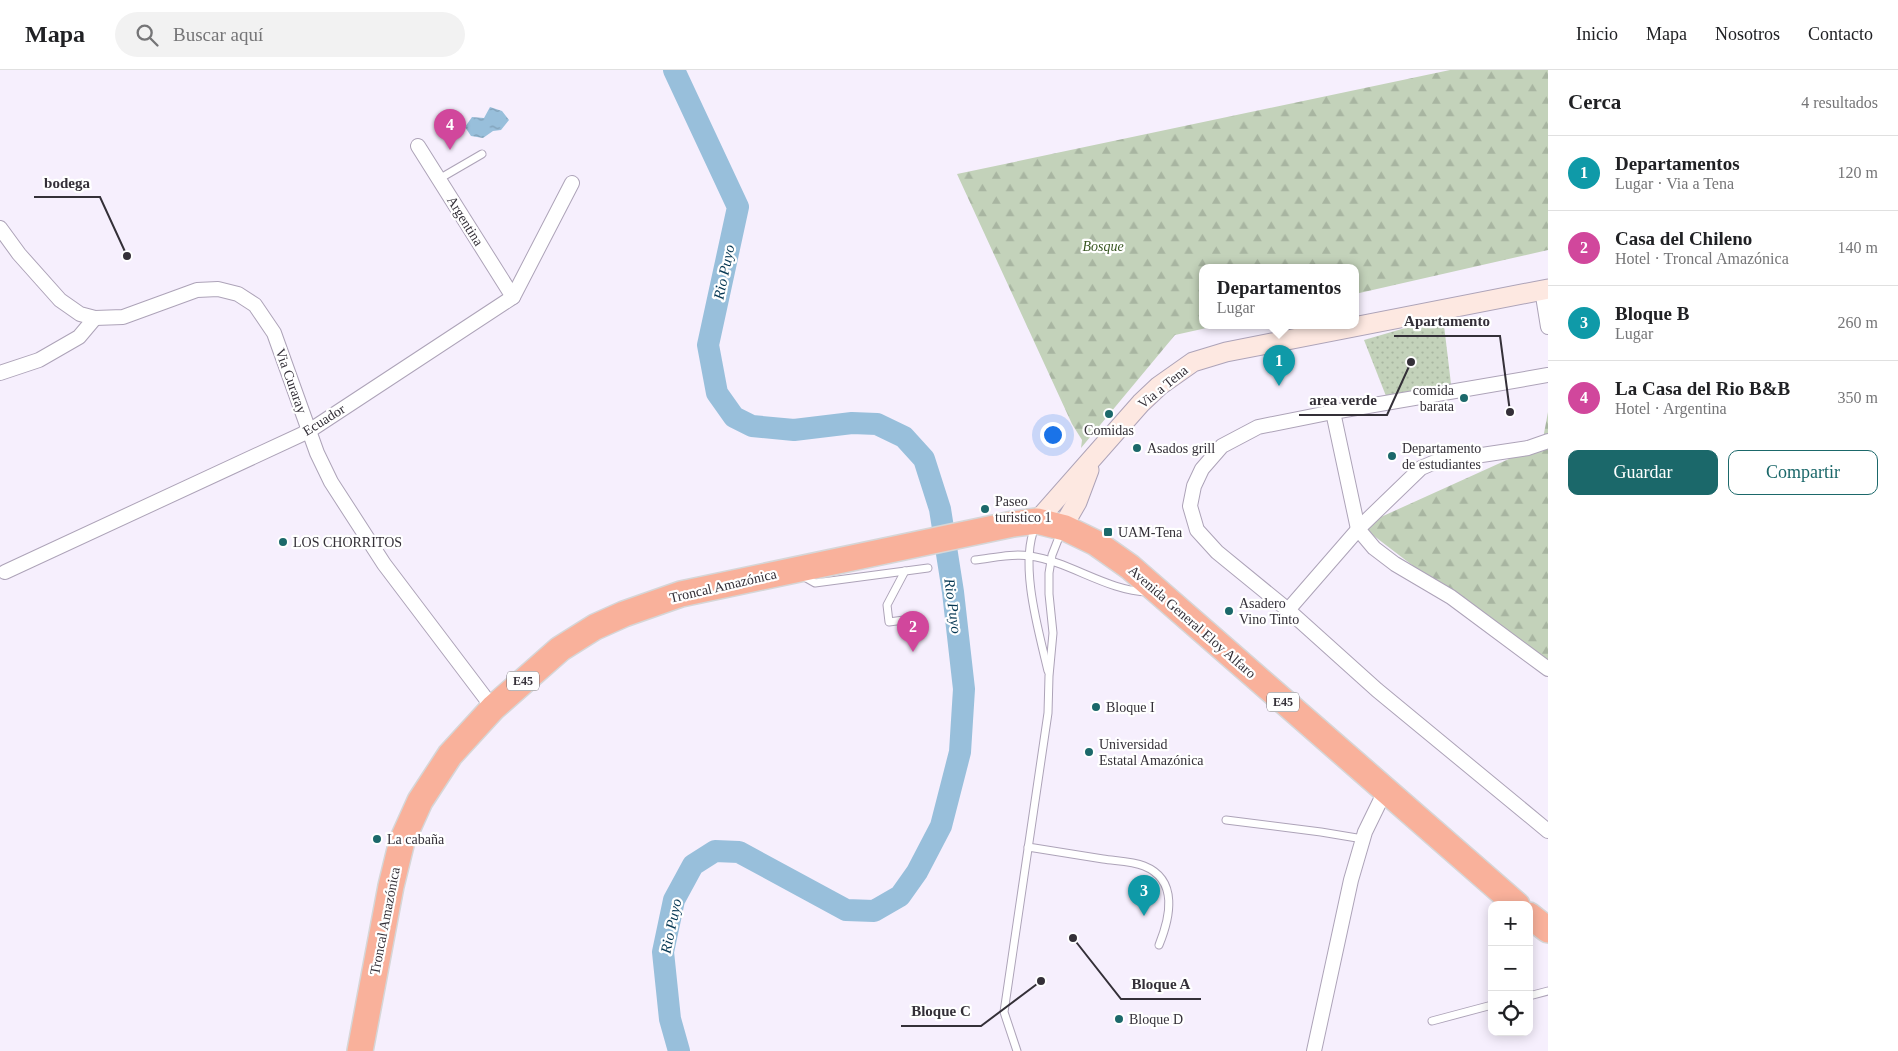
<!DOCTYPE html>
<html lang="es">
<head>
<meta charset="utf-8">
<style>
  body { margin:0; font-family:"Times New Roman",serif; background:#f2f2f2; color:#202124 }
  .controls { position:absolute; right:15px; bottom:15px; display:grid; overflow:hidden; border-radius:10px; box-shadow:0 2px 12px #0003 }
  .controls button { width:45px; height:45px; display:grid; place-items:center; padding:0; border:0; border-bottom:1px solid #e0e0e0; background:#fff; color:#202124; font:25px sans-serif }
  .you { position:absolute; left:1052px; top:364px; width:18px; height:18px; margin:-12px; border:4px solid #fff; border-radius:50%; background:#1a73e8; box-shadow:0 0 0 8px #1a73e833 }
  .badge { display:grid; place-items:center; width:32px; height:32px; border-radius:50%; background:#1b686a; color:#fff; font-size:16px; font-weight:700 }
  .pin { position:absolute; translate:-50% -41px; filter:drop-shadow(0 1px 2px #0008) }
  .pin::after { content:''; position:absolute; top:26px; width:18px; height:15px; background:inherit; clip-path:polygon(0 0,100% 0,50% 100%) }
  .popup { position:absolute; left:1199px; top:194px; width:160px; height:65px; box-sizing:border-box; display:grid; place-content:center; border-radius:10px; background:#fff; filter:drop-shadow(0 1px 4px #0005); font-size:16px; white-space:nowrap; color:#757577 }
  .popup b { font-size:19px; color:#202124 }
  .popup::after { content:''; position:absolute; left:50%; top:100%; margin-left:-10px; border:10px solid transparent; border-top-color:#fff }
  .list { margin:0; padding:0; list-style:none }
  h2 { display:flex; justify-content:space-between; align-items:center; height:65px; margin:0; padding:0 20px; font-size:21px }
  h2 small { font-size:16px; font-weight:400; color:#757577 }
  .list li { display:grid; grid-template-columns:32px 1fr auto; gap:15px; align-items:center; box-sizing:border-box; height:75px; padding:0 20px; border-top:1px solid #e0e0e0 }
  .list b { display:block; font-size:19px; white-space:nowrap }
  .list p { margin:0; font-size:16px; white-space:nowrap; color:#757577 }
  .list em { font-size:16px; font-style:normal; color:#757577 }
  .actions { display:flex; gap:10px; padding:15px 20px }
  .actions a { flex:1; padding:11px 0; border:1px solid #1b686a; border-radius:10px; text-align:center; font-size:18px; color:#1b686a }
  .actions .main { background:#1b686a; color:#fff }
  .icon { flex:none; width:28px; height:28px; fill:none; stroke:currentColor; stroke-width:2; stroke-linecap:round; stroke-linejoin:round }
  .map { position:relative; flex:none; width:1548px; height:981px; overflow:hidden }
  header { display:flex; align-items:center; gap:30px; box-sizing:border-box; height:70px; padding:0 25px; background:#fff; border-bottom:1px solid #e0e0e0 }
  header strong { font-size:24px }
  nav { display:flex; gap:28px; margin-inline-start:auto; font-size:18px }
  .search { width:350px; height:45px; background:#f2f2f2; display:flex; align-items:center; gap:12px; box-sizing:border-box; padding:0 18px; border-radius:28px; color:#757577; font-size:19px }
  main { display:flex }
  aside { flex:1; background:#fff }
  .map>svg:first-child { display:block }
</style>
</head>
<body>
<header>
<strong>Mapa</strong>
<div class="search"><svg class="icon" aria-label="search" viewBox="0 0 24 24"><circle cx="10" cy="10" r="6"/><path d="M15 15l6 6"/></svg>Buscar aquí</div>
<nav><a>Inicio</a><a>Mapa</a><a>Nosotros</a><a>Contacto</a></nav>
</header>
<main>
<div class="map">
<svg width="1548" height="981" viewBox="0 0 1548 981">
  <defs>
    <pattern id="grass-dots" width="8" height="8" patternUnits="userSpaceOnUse" patternTransform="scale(1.25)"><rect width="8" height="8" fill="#c3d2ba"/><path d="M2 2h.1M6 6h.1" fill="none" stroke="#a8b5a1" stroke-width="1.8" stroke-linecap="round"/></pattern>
    <pattern id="forest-firs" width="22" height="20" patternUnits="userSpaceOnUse" patternTransform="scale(1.25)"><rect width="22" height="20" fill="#c3d2ba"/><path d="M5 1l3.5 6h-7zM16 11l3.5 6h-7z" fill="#a8b5a1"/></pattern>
    <pattern id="water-ripples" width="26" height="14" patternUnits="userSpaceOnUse" patternTransform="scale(1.25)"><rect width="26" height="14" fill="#98bfdb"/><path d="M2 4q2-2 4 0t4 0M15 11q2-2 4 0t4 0" fill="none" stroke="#7d9cb3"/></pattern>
  </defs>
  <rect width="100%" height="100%" fill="#f6effd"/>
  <!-- grass -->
  <polygon fill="url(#grass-dots)" points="1443,247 1451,314 1386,326 1364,270"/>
  <!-- forest -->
  <g fill="url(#forest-firs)">
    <polygon points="1450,0 1548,0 1548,180 1355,224 1355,197 1203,197 1203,255 1220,255 1175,265 1081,378 1082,370 1072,354 957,104"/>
    <polygon points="1548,342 1548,599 1361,456 1542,374"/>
  </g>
  <!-- water -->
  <polygon fill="url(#water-ripples)" points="490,37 502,41 509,50 501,60 493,61 483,68 471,66 465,57 472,47 484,48"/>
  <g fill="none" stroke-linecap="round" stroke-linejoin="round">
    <!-- river -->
    <polyline stroke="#98bfdb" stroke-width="22" points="674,0 738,137 708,275 717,323 734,347 752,356 794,360 852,353 877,354 904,367 924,389 940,439 953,522 964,619 960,682 941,756 917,802 900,826 874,841 846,840 739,782 715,781 693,795 674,830 663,882 670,949 679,981"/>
    <!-- lane casing -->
    <g stroke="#ada3b8" stroke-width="9">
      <g id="lane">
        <polyline points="439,109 482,84"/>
        <path d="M1035,457C1019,495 1039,562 1048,601"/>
        <path d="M975,490C993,488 1012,483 1030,486C1071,492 1107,521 1148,522"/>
        <polyline points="801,505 815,513 928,498"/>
        <polyline points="904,550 889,552 887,535 905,501"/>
        <polyline points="1226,750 1321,762 1363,769"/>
        <path d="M1028,777C1053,781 1078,785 1103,789C1116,791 1132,791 1144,796C1179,810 1170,848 1159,875"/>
        <polyline points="1529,926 1548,921"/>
        <polyline points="1432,951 1492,935"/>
        <polyline points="1017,981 1004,942 1048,643 1049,606 1053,563 1049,524 1049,503 1052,485 1061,462"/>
      </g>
    </g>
    <!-- street casing -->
    <g stroke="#ada3b8" stroke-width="16">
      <g id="street">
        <polyline points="418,76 513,227"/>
        <polyline points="0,158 19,184 60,230 80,244 95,248 123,247 197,220 218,219 238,224 255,235 274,263 317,383 331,412 384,494 493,638"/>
        <polyline points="1542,220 1548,257"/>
        <polyline points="0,303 39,290 79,267 95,248"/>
        <polyline points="1548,305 1333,342 1258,357 1222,376 1202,399 1194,416 1190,436 1197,460 1217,482 1288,540 1377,620 1548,761"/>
        <polyline points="1333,342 1358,459 1374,478 1395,494 1451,527 1548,599"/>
        <polyline points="5,502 309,361 513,227 572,113"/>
        <polyline points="1288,540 1361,456 1421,398 1435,392 1528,378 1548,371"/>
        <polyline points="1314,981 1351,810 1365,762 1385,721"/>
      </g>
    </g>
    <!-- secondary casing -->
    <g stroke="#ada3b8" stroke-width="21">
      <g id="secondary">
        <polyline points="1037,451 1141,333 1159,316 1193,292 1226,282 1548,219"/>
        <polyline points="1062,458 1077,432 1089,400"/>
      </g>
    </g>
    <!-- highway casing -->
    <g stroke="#d6d6d7" stroke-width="28">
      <g id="highway">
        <polyline points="1529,845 1548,860"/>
        <polyline points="360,981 391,816 402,771 420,731 450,685 493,638 560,579 595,557 624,544 681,524 1013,454 1037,451 1065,458 1096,473 1130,497 1517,835"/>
      </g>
    </g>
    <!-- lane -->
    <use href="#lane" stroke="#fff" stroke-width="7"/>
    <!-- street -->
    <use href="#street" stroke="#fff" stroke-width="14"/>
    <!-- secondary -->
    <use href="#secondary" stroke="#fde8e1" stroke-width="19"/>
    <!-- highway -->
    <use href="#highway" stroke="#f9b19b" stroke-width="25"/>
  </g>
  <!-- markers -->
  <g fill="#1b686a" stroke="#fff" stroke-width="2">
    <circle cx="1464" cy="328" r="5"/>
    <circle cx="1109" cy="344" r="5"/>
    <circle cx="1137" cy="378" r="5"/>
    <circle cx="1392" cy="386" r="5"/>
    <circle cx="985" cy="439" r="5"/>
    <rect x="1103" y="457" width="10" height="10" rx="2.5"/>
    <circle cx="283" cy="472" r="5"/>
    <circle cx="1229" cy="541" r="5"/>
    <circle cx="1096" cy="637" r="5"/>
    <circle cx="1089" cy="682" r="5"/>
    <circle cx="377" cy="769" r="5"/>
    <circle cx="1119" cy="949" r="5"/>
  </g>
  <g text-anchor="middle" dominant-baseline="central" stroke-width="4.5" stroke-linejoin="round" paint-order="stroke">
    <!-- shield labels -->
    <g fill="#fff" stroke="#716e74" stroke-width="1">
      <rect x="507" y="601.5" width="32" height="19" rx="4"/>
      <rect x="1267" y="622.5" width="32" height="19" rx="4"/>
    </g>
    <g font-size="12" font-weight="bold" fill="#343038">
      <text x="523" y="611">E45</text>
      <text x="1283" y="632">E45</text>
    </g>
    <!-- street labels -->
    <g font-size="14" fill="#343038" stroke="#fff">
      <text transform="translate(465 151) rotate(58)">Argentina</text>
      <text transform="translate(291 311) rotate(70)">Via Curaray</text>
      <text transform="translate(1163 317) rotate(-39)">Via a Tena</text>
      <text transform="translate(324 350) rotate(-32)">Ecuador</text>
      <text transform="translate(723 516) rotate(-13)">Troncal Amazónica</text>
      <text transform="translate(1192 552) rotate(41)">Avenida General Eloy Alfaro</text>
      <text transform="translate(385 851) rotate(-79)">Troncal Amazónica</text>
    </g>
    <!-- park labels -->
    <g font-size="14" font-style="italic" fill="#395722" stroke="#fff">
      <text x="1103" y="176">Bosque</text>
    </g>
    <!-- poi labels -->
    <g font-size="14" fill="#343038" stroke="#fff" text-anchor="start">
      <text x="1454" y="320" text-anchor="end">comida<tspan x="1454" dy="16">barata</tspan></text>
      <text x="1109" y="360" text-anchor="middle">Comidas</text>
      <text x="1147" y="378">Asados grill</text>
      <text x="1402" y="378">Departamento<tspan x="1402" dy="16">de estudiantes</tspan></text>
      <text x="995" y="431">Paseo<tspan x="995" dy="16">turistico 1</tspan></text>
      <text x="1118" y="462">UAM-Tena</text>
      <text x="293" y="472">LOS CHORRITOS</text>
      <text x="1239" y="533">Asadero<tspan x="1239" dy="16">Vino Tinto</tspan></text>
      <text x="1106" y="637">Bloque I</text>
      <text x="1099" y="674">Universidad<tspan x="1099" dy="16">Estatal Amazónica</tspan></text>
      <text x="387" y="769">La cabaña</text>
      <text x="1129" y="949">Bloque D</text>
    </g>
    <!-- water labels -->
    <g font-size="15" font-style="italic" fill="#053753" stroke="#fff">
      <text transform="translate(724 202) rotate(-78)">Rio Puyo</text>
      <text transform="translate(953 536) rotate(82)">Rio Puyo</text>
      <text transform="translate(671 856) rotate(-78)">Rio Puyo</text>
    </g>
  </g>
  <!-- callouts -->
  <path fill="none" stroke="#343038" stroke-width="2" d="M127 186L100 127H34M1510 342L1500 266H1394M1411 292L1387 345H1299M1073 868L1121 929H1201M1041 911L981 956H901"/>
  <g fill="#343038" stroke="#fff" stroke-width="2">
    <circle cx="127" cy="186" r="5"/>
    <circle cx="1510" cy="342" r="5"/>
    <circle cx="1411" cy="292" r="5"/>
    <circle cx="1073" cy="868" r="5"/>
    <circle cx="1041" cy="911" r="5"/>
  </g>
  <g font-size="15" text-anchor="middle" font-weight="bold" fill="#343038" stroke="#fff" stroke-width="4.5" stroke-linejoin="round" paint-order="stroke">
    <text x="67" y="118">bodega</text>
    <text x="1447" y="256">Apartamento</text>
    <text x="1343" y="335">area verde</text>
    <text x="1161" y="919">Bloque A</text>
    <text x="941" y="946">Bloque C</text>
  </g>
</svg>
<div class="controls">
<button>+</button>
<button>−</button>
<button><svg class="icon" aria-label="locate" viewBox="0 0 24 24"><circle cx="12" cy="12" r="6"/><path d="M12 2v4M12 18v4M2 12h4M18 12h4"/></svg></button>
</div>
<div class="you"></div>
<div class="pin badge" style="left:1279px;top:316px;background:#0f9aa8">1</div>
<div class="popup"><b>Departamentos</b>Lugar</div>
<div class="pin badge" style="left:913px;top:582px;background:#d1479c">2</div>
<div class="pin badge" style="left:1144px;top:846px;background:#0f9aa8">3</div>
<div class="pin badge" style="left:450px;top:80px;background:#d1479c">4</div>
</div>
<aside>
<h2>Cerca<small>4 resultados</small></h2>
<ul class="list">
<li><span class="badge" style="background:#0f9aa8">1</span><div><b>Departamentos</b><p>Lugar · Via a Tena</p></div><em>120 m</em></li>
<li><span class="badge" style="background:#d1479c">2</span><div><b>Casa del Chileno</b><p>Hotel · Troncal Amazónica</p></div><em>140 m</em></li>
<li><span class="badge" style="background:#0f9aa8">3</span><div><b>Bloque B</b><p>Lugar</p></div><em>260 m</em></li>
<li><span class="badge" style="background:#d1479c">4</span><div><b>La Casa del Rio B&amp;B</b><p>Hotel · Argentina</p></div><em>350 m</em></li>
</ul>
<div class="actions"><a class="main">Guardar</a><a>Compartir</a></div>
</aside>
</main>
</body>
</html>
